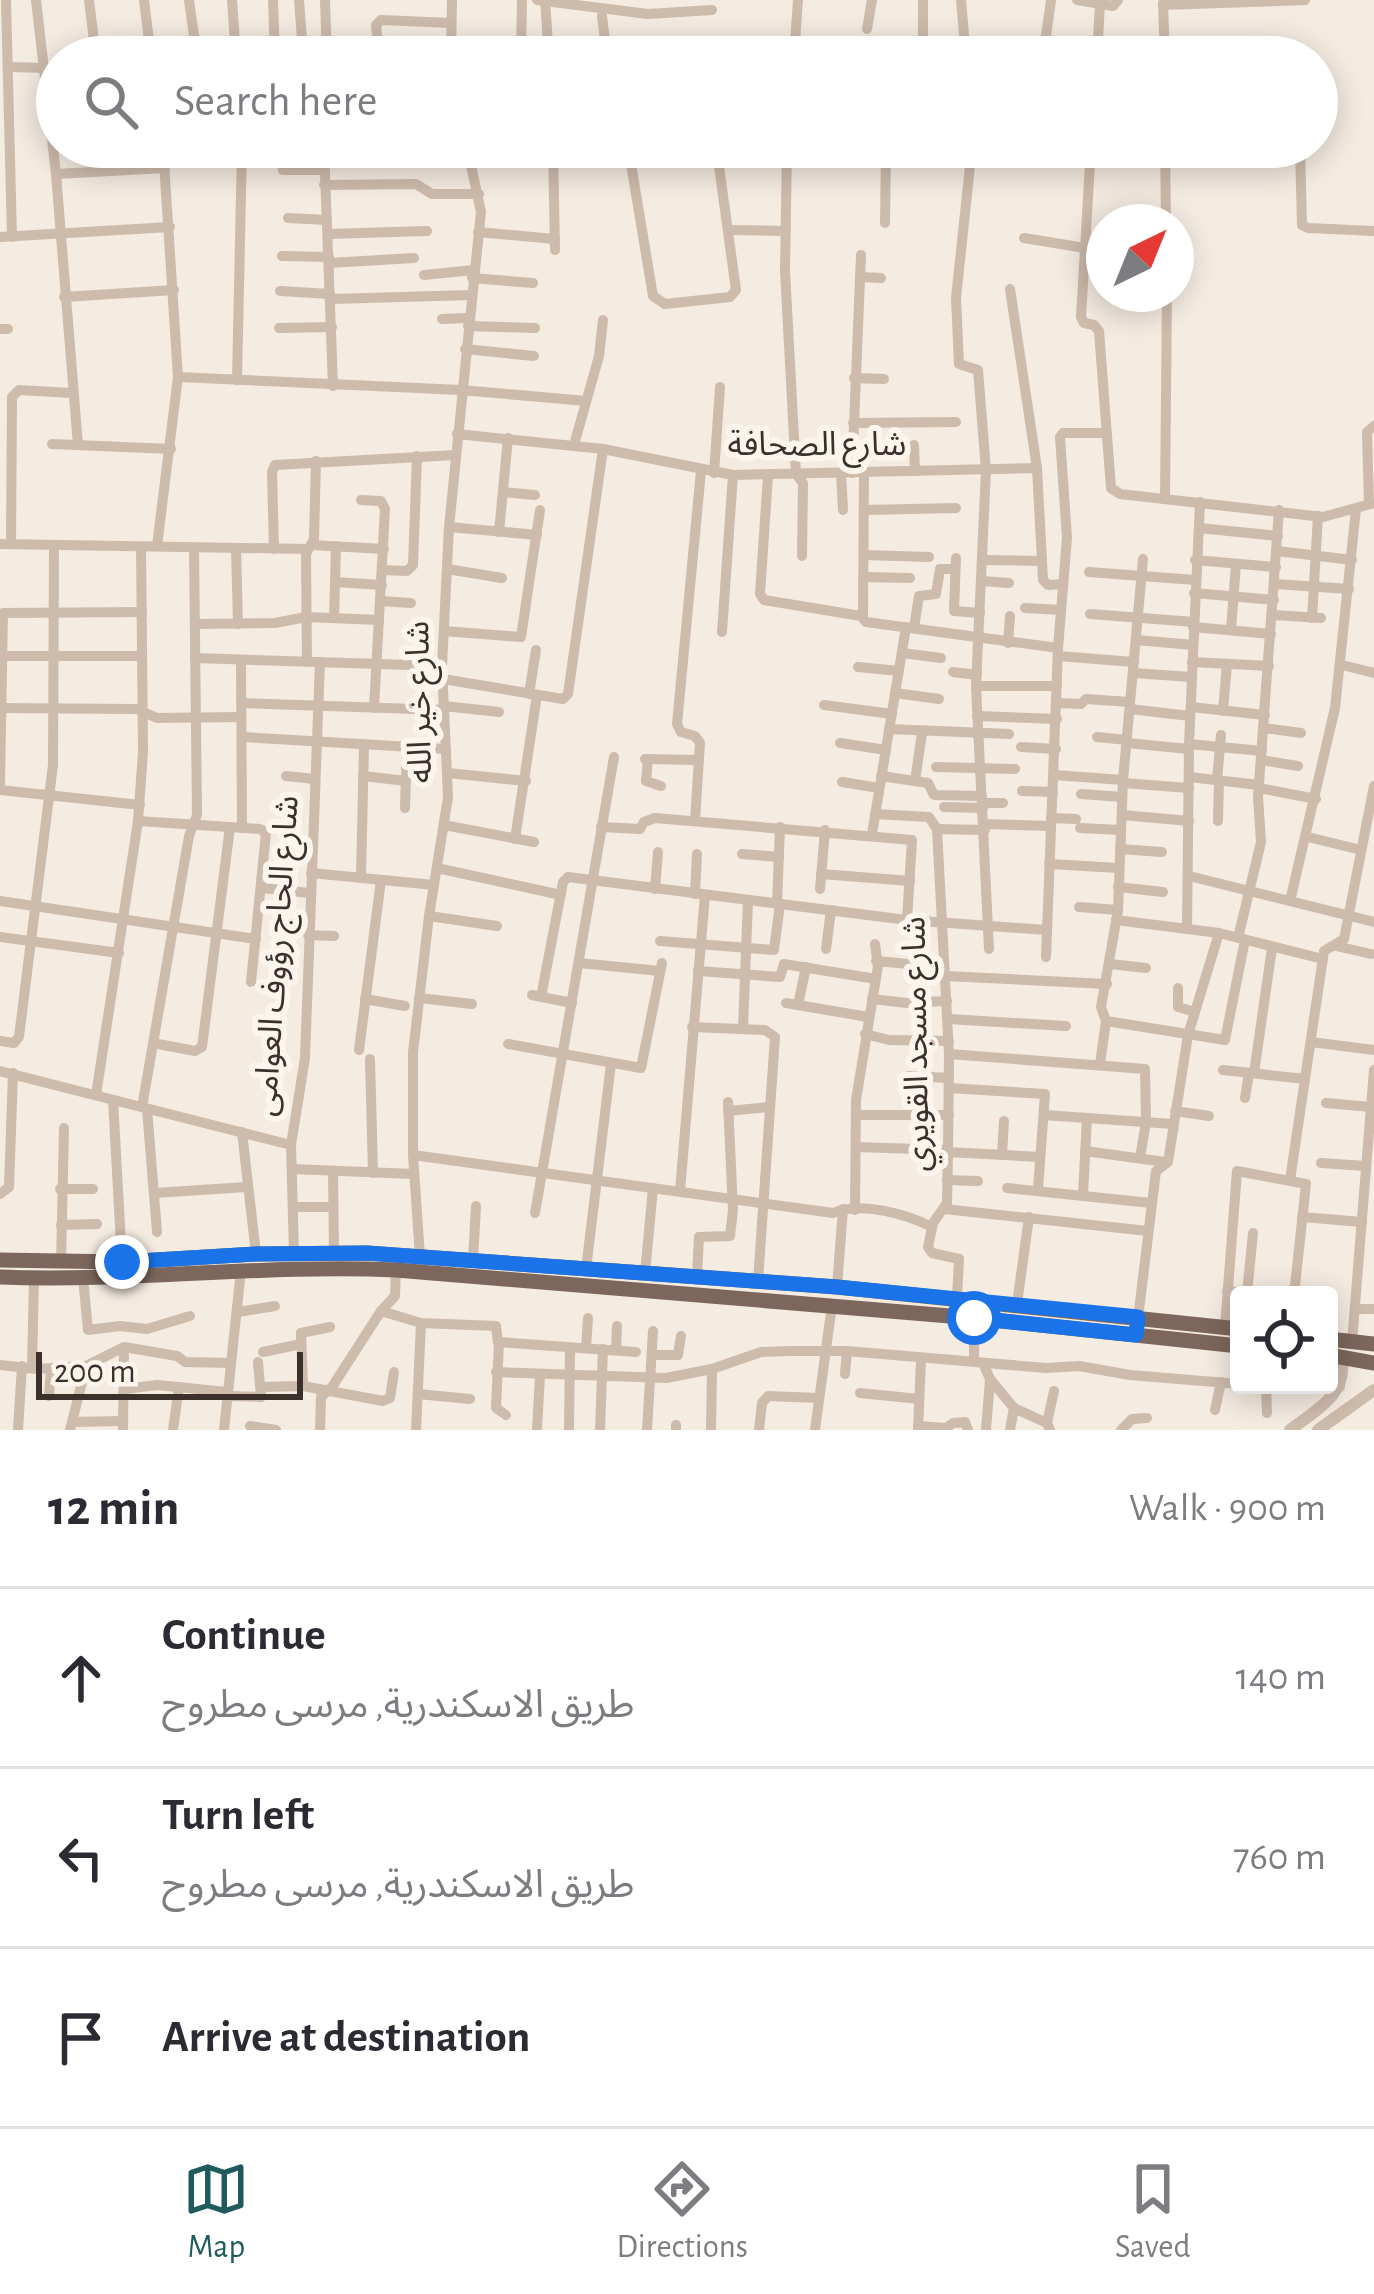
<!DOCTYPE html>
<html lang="en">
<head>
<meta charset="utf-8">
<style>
  body { margin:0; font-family:"Alegreya Sans","Noto Sans Arabic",sans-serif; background:#f2f2f3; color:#2b2b33 }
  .controls { position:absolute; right:36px; bottom:36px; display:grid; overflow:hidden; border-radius:12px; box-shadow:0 6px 30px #0003 }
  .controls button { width:108px; height:108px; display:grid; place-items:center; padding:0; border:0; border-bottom:3px solid #e1e1e2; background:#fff; color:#2b2b33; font:60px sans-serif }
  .compass { position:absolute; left:1086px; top:204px; width:108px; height:108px; border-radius:50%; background:#fff; box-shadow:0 6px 30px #0003; rotate:43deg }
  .scale { position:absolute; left:36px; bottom:30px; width:267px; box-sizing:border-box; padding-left:12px; border:6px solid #3b302b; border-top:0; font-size:33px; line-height:42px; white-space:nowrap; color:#3b302b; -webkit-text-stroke:9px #fbf5ee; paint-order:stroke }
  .stop { position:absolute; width:36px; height:36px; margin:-27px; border:9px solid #1a73e8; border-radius:50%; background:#fff }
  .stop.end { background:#1a73e8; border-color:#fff; box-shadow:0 3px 12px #0008 }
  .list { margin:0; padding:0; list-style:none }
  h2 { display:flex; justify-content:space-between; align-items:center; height:156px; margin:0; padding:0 48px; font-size:51px }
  h2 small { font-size:39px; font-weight:400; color:#7c7c81 }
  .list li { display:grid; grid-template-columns:78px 1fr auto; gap:36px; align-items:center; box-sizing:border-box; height:180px; padding:0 48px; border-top:3px solid #e1e1e2 }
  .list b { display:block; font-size:45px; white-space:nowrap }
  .list p { margin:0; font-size:39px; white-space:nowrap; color:#7c7c81 }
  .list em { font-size:39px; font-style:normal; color:#7c7c81 }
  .icon { flex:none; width:66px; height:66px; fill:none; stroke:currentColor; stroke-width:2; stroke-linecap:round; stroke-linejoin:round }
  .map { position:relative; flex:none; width:1374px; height:1430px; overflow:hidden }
  .search { position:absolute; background:#fff; box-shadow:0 6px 30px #0003; left:36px; right:36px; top:36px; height:132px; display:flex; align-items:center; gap:30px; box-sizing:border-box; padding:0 42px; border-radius:66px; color:#7c7c81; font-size:45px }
  .sheet { height:696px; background:#fff }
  nav { display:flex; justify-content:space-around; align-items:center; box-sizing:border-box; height:168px; border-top:3px solid #e1e1e2; background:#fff; font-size:33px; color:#7c7c81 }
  nav a { display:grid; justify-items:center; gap:6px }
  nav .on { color:#1f5a5e }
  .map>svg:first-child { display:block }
</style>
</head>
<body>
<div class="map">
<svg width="1374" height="1430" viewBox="0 0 1374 1430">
  <rect width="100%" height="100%" fill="#f4ebe1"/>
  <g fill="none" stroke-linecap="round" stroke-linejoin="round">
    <!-- minor -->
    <g stroke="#cdbbac" stroke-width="10">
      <polyline points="6,0 12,237"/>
      <polyline points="36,0 56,174 78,445"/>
      <polyline points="89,0 96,57"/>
      <polyline points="144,0 151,57"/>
      <polyline points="189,0 197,57"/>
      <polyline points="232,0 236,57"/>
      <polyline points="273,0 275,57"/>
      <polyline points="299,0 303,52"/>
      <polyline points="325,0 327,57"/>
      <polyline points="537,0 648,14 712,10"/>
      <polyline points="545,0 549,57"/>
      <polyline points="923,0 923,57"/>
      <polyline points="961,0 966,57"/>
      <polyline points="1077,0 1113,6 1118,0"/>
      <polyline points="1163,3 1165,57"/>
      <polyline points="1163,5 1305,0"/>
      <polyline points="602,16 607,57"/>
      <polyline points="867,29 872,0"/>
      <polyline points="377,35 376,25 381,20 451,23"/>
      <polyline points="708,51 708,57"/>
      <polyline points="1165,54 1295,53 1302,57"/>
      <polyline points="521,55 522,0"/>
      <polyline points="451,57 452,0"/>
      <polyline points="794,57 798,0"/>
      <polyline points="1043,57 1051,0"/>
      <polyline points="1097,57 1100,4"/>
      <polyline points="10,67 45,68"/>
      <polyline points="278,147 283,170 324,170"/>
      <polyline points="324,147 333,386"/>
      <polyline points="553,147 555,250"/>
      <polyline points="631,147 643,152 683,147"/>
      <polyline points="787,147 785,271 796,474 803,483 802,556"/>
      <polyline points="936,147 937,160"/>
      <polyline points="972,147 956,298 959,364 978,370 986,470 976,686 989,949"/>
      <polyline points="1091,147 1081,317 1084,323 1094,325 1099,331 1111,488 1120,494 1323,517 1374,503"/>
      <polyline points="1165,147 1166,222"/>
      <polyline points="1300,147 1302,225 1308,228 1374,231"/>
      <polyline points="421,152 459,147"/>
      <polyline points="631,164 653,296 665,304 730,297 736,290 718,159"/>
      <polyline points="56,174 165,168"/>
      <polyline points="324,185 416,184 432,194 479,194"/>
      <polyline points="288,218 327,220"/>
      <polyline points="885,223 886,147"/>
      <polyline points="728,230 786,231"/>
      <polyline points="478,232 555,239"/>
      <polyline points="328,234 427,231"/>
      <polyline points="0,237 170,227"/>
      <polyline points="1024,238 1085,248"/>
      <polyline points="282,256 329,257"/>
      <polyline points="329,263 414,258"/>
      <polyline points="424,275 473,270"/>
      <polyline points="860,277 881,278"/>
      <polyline points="472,278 533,283"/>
      <polyline points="1010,289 1037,468 1043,580 1048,585 1063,584"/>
      <polyline points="280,291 330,294"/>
      <polyline points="64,297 174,290"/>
      <polyline points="331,299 471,295"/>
      <polyline points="442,319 469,318"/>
      <polyline points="468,326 535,328"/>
      <polyline points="279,328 332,327"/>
      <polyline points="0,329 8,329"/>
      <polyline points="465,349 534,356"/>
      <polyline points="178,377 461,390 586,401"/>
      <polyline points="854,378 884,379"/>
      <polyline points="237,380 242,147"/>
      <polyline points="853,423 956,422"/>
      <polyline points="457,434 603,449 733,475 1037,468"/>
      <polyline points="52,444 171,449"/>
      <polyline points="574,445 599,356 603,320"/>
      <polyline points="914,445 915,471"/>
      <polyline points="714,473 720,387"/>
      <polyline points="841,473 843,510"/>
      <polyline points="852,473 861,255"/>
      <polyline points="768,475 760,594 764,600 861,616 866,622 1058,648"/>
      <polyline points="503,492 535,495"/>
      <polyline points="1165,499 1167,294"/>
      <polyline points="361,500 381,501 385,509 374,708"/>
      <polyline points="1369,504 1367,432 1374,426"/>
      <polyline points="864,510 956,508"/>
      <polyline points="449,527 537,535"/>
      <polyline points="1199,528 1278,536"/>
      <polyline points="499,532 508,438"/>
      <polyline points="0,544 308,549"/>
      <polyline points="11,544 12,397 19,390 71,393"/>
      <polyline points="311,545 384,549"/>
      <polyline points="157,546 178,377 163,147"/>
      <polyline points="236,548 238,624"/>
      <polyline points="274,549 272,472 275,465 455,455"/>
      <polyline points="1277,551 1352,560"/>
      <polyline points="864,555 929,557"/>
      <polyline points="956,558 954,611 980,613"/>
      <polyline points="983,560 1042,561"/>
      <polyline points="1195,560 1276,567"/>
      <polyline points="447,569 502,578"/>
      <polyline points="383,570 407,571 413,565 417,456"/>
      <polyline points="1089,572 1195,580"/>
      <polyline points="863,577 910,578"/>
      <polyline points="982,581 1009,583"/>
      <polyline points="335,582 382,585"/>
      <polyline points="1275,584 1349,589"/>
      <polyline points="1194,593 1274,600"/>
      <polyline points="380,601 411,603"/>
      <polyline points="1025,608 1061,610"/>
      <polyline points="1090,614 1194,622"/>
      <polyline points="1273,615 1321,618"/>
      <polyline points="863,617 864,472"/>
      <polyline points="334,618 336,546"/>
      <polyline points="1312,618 1318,516"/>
      <polyline points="195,624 275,623 306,617 379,620"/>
      <polyline points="1193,627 1271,634"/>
      <polyline points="914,628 919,596 936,594 940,569 955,569"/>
      <polyline points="1231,630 1236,564"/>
      <polyline points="444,631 521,637 540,510"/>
      <polyline points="722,632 733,475"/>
      <polyline points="1136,640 1193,645"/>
      <polyline points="1008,643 1010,616"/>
      <polyline points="902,653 941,658"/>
      <polyline points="0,656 142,656"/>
      <polyline points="1058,656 1134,662"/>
      <polyline points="195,658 442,666"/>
      <polyline points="241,660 242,828"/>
      <polyline points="307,662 306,554 314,539 316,461"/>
      <polyline points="1192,662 1269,666"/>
      <polyline points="1342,665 1374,673"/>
      <polyline points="858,667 899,671"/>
      <polyline points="953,672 977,675"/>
      <polyline points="1133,673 1192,677"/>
      <polyline points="443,679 563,699 568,694 603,449"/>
      <polyline points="976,686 1057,686"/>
      <polyline points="895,693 939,699"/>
      <polyline points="529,694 536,650"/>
      <polyline points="241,703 444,710"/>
      <polyline points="1057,703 1081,704 1086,699 1130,702"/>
      <polyline points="824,705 892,714"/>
      <polyline points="444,706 499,712"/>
      <polyline points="1191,707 1265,715"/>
      <polyline points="0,708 137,709 157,718 241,717"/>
      <polyline points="1130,709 1190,716"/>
      <polyline points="1223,711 1227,664"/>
      <polyline points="977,716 1057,719"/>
      <polyline points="1264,728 1301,733"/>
      <polyline points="889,729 1009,734"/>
      <polyline points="242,737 446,749"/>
      <polyline points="1097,737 1127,740"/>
      <polyline points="840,743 886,750"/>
      <polyline points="1127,743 1189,749"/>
      <polyline points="1189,744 1262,751"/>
      <polyline points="1021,747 1056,749"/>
      <polyline points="645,759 699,760"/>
      <polyline points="648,759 646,781 661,786"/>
      <polyline points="1261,760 1298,766"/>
      <polyline points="936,767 1015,769"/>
      <polyline points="448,773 526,781"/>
      <polyline points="1054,775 1123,780"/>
      <polyline points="286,776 315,779"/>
      <polyline points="363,776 406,781"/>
      <polyline points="881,776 928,783 934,795 982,796"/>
      <polyline points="1189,777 1259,785"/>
      <polyline points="1217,780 1221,735"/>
      <polyline points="915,781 922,733"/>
      <polyline points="842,782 879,788"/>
      <polyline points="0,783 3,613 142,612"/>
      <polyline points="1123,783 1189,788"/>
      <polyline points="1259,788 1316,799"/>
      <polyline points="0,790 140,805"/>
      <polyline points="1022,791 1053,792"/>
      <polyline points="1081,794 1122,797"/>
      <polyline points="983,803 1003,803"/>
      <polyline points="944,807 983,808"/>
      <polyline points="405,808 407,747"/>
      <polyline points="875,814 929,817 937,829 949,1054 948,1152 947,1203 933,1223 928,1247 932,1253 959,1259 957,1298"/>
      <polyline points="1122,815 1189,821"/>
      <polyline points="1051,818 1076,819"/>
      <polyline points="138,821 260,829 266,833 251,982"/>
      <polyline points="695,821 700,743 695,736 681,732 677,724 701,471"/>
      <polyline points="1218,821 1219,780"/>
      <polyline points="984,824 1051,826"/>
      <polyline points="444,825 534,842"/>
      <polyline points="601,827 640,829 644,822 655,818 912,840 907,920"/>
      <polyline points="1080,828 1121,830"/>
      <polyline points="937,829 985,830"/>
      <polyline points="872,834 906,627"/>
      <polyline points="1308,837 1361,850"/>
      <polyline points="515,839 537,695"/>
      <polyline points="1120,849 1162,852"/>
      <polyline points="742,854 779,857"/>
      <polyline points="1049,864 1119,868"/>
      <polyline points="437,868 561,895"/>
      <polyline points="311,873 434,885"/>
      <polyline points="821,874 910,881"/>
      <polyline points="1189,876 1374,922"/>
      <polyline points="361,878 364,745"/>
      <polyline points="1118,887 1163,892"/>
      <polyline points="262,888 310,893"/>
      <polyline points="655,889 658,852"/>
      <polyline points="820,889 825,830"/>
      <polyline points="695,894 697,854"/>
      <polyline points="0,901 256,939"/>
      <polyline points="1290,901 1335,708 1356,509"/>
      <polyline points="777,903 780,827"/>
      <polyline points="1079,907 1118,910"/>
      <polyline points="429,916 497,926"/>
      <polyline points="1116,920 1219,933 1323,959"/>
      <polyline points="1187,929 1189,744 1200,502"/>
      <polyline points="308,935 334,936"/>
      <polyline points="0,937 119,953"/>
      <polyline points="1238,938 1261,842 1258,797 1279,510"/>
      <polyline points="660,941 774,950 780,904"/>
      <polyline points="1336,946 1371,954"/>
      <polyline points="826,949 831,910"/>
      <polyline points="1046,957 1058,648 1067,538 1060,437 1063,433 1104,433"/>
      <polyline points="876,961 908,964"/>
      <polyline points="579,963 660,971"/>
      <polyline points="1110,964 1146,968"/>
      <polyline points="698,971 780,977 784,964 876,979"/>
      <polyline points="946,976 1107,984"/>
      <polyline points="1178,988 1178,1007 1195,1012"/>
      <polyline points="532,995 572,1003"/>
      <polyline points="541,997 563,882 568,877 907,920 1046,930"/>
      <polyline points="419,998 472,1004"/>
      <polyline points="365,999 405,1006"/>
      <polyline points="872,999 907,1003 947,1001"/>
      <polyline points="786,1003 868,1017"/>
      <polyline points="798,1005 806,967"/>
      <polyline points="948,1019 1066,1026"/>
      <polyline points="1106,1021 1225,1040 1245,940"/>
      <polyline points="692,1027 765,1030 775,1037 758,1281"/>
      <polyline points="743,1028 748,900"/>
      <polyline points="865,1034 889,1040 949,1041"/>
      <polyline points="0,1041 14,1043 19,1037 53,765 54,545"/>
      <polyline points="1311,1042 1374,1050"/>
      <polyline points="153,1043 195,1051 202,1047 230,827"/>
      <polyline points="508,1044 641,1068 662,963"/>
      <polyline points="359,1050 381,880"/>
      <polyline points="949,1054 1145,1069 1146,1122 1140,1158"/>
      <polyline points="370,1059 373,1173"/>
      <polyline points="1100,1064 1106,1021 1101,1007 1118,910 1123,780 1143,559"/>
      <polyline points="1223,1070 1305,1079"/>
      <polyline points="0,1071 291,1145"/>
      <polyline points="1254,1073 1272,948"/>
      <polyline points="909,1076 949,1078"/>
      <polyline points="949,1088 1045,1094 1038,1189"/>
      <polyline points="96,1095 138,821 143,752 141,547"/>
      <polyline points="1245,1098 1249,1073"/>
      <polyline points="113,1100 122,1262"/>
      <polyline points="1326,1103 1371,1107"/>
      <polyline points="142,1107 189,836 197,815 194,548"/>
      <polyline points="147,1109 157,1232"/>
      <polyline points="728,1111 768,1107"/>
      <polyline points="1175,1111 1209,1116"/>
      <polyline points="857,1115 949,1115"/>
      <polyline points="1044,1115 1173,1124"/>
      <polyline points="242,1132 256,1254"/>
      <polyline points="856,1147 948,1150"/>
      <polyline points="1085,1151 1165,1162"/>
      <polyline points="948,1152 1040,1157"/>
      <path d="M413,1155L833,1213C861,1201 906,1214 932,1227"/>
      <polyline points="1002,1155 1004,1121"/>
      <polyline points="1321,1163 1366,1166"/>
      <polyline points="292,1169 414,1174"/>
      <polyline points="333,1171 334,1253"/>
      <polyline points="947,1180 978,1181"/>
      <polyline points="1290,1180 1324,951 1344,939 1374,786"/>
      <polyline points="1007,1188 1151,1203"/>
      <polyline points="60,1189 93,1189"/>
      <polyline points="680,1191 705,895"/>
      <polyline points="155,1193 246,1187"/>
      <polyline points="0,1194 9,1187 13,1073"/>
      <polyline points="1083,1195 1087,1118"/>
      <polyline points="293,1207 333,1207"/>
      <polyline points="944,1209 1148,1231"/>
      <polyline points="855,1210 856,1100 878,966 875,944"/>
      <polyline points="535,1213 614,757"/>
      <polyline points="1302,1217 1362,1222"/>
      <polyline points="61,1225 97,1224"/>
      <polyline points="294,1253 291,1145 305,1058 320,662"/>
      <polyline points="420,1257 413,1155 413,1052 429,916 448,797 442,666 449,527 481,212 467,147"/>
      <polyline points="473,1260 476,1206"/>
      <polyline points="61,1263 64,1128"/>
      <polyline points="586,1269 611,1064"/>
      <polyline points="645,1274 653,1188"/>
      <polyline points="697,1277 699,1237 730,1236 733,1210 728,1102"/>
      <polyline points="83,1278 88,1330 120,1326 147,1329 190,1316"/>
      <polyline points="837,1287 843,1209"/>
      <polyline points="1227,1291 1262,1295"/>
      <polyline points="1247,1293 1253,1233"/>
      <polyline points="1017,1304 1029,1217"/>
      <polyline points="1355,1309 1374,1309"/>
      <polyline points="381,1311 421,1323 496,1326 498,1343"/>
      <polyline points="238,1312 275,1306"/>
      <polyline points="1225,1327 1237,1171 1306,1184 1294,1295"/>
      <polyline points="1136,1335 1156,1171 1168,1162 1188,1035 1219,933"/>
      <polyline points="1352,1342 1374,1070"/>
      <polyline points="586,1348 588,1318"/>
      <polyline points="616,1350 617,1326"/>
      <polyline points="263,1352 301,1344"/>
      <polyline points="652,1355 678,1355 681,1336"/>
      <polyline points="974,1362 974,1318"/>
      <polyline points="983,1363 990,1379 986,1430"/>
      <polyline points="0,1365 37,1369 86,1366"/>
      <polyline points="32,1368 34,1278"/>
      <polyline points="496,1372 666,1378 712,1369 761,1352 789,1351 847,1351 1046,1368 1079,1366 1130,1375 1239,1384"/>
      <polyline points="845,1374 847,1351"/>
      <polyline points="990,1379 1014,1408 1047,1423 1050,1430"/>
      <polyline points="1266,1385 1267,1413"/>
      <polyline points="1321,1385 1340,1387"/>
      <polyline points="303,1386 301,1333 330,1327"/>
      <polyline points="261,1387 303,1386 383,1401 390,1398 394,1372"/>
      <polyline points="125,1389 157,1385 227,1392"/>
      <polyline points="860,1393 919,1399"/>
      <polyline points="418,1394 470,1399"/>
      <polyline points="49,1396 51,1369"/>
      <polyline points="226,1396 261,1397 258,1362"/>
      <polyline points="1215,1410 1221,1382"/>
      <polyline points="506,1415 496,1408 499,1342 636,1352"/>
      <polyline points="72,1422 123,1421"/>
      <polyline points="1047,1423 1054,1391"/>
      <polyline points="250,1426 276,1430"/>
      <polyline points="918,1426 946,1428 953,1423 965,1422 968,1430"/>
      <polyline points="18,1430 22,1366"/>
      <polyline points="70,1430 86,1366 124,1347 177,1356 185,1362 230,1363"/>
      <polyline points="123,1430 124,1347"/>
      <polyline points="173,1430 179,1387"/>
      <polyline points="224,1430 241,1270"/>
      <polyline points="320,1430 321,1397 332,1387 381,1311 395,1296 396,1270"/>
      <polyline points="416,1430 421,1323"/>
      <polyline points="537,1430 540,1375"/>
      <polyline points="569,1430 570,1348"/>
      <polyline points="600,1430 603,1349"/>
      <polyline points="647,1430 653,1331"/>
      <polyline points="676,1430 676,1425"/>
      <polyline points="711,1430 712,1369"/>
      <polyline points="759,1430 762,1403 768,1396 818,1398"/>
      <polyline points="815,1430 832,1305"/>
      <polyline points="918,1430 921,1360"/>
      <polyline points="1010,1430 1014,1408"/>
      <polyline points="1121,1430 1132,1419 1147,1418"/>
    </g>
    <!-- tertiary -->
    <g stroke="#cdbbac" stroke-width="12">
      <path d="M1290,1430C1316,1410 1349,1394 1341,1357"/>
      <polyline points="1318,1430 1374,1390"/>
    </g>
    <!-- primary -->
    <g stroke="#7d675c" stroke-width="15">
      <polyline points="0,1260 122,1262 256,1254 367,1253 837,1287 1239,1329"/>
      <path d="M0,1277C132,1282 264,1264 396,1270L974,1318L1239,1346"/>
      <polyline points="1329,1339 1374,1344"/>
      <polyline points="1329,1355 1374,1363"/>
    </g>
  </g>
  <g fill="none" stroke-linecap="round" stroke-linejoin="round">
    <!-- route -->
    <polyline stroke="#1a73e8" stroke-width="15" points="122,1262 256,1254 367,1253 837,1287 1138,1317 1136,1335 974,1318"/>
  </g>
  <g text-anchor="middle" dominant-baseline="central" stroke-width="12" stroke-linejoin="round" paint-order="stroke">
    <!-- street labels -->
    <g font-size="33" fill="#3b302b" stroke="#fbf5ee">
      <text x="817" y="445">شارع الصحافة</text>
      <text transform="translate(420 702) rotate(-91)">شارع خير الله</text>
      <text transform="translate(277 956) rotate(-86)">شارع الحاج رؤوف العوامى</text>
      <text transform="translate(917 1044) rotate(-91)">شارع مسجد القويري</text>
    </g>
  </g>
</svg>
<div class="controls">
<button><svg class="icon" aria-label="locate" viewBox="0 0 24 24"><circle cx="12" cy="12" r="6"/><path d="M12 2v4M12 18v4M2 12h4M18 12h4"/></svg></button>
</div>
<svg class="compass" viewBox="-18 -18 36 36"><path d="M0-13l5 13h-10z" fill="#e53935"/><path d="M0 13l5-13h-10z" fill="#7c7c81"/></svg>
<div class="scale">200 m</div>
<div class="stop" style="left:974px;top:1318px"></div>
<div class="stop end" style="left:122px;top:1262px"></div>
<div class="search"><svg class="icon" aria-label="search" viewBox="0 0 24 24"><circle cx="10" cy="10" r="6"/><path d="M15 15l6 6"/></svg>Search here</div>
</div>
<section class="sheet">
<h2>12 min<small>Walk · 900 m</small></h2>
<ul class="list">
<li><svg class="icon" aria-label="ahead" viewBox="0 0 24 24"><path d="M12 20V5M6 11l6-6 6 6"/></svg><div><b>Continue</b><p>طريق الاسكندرية, مرسى مطروح</p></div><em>140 m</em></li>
<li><svg class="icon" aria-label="left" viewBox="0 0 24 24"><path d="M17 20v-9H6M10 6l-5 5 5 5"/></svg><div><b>Turn left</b><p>طريق الاسكندرية, مرسى مطروح</p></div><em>760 m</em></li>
<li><svg class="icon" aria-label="arrive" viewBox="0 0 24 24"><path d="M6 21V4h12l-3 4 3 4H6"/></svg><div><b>Arrive at destination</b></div></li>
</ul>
</section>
<nav>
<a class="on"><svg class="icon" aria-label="map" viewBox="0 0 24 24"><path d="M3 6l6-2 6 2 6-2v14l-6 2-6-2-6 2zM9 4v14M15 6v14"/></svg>Map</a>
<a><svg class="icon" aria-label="directions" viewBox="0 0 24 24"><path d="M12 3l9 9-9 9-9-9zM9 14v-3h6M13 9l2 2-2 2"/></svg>Directions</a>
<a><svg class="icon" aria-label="saved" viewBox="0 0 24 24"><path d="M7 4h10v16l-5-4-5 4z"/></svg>Saved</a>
</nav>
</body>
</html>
